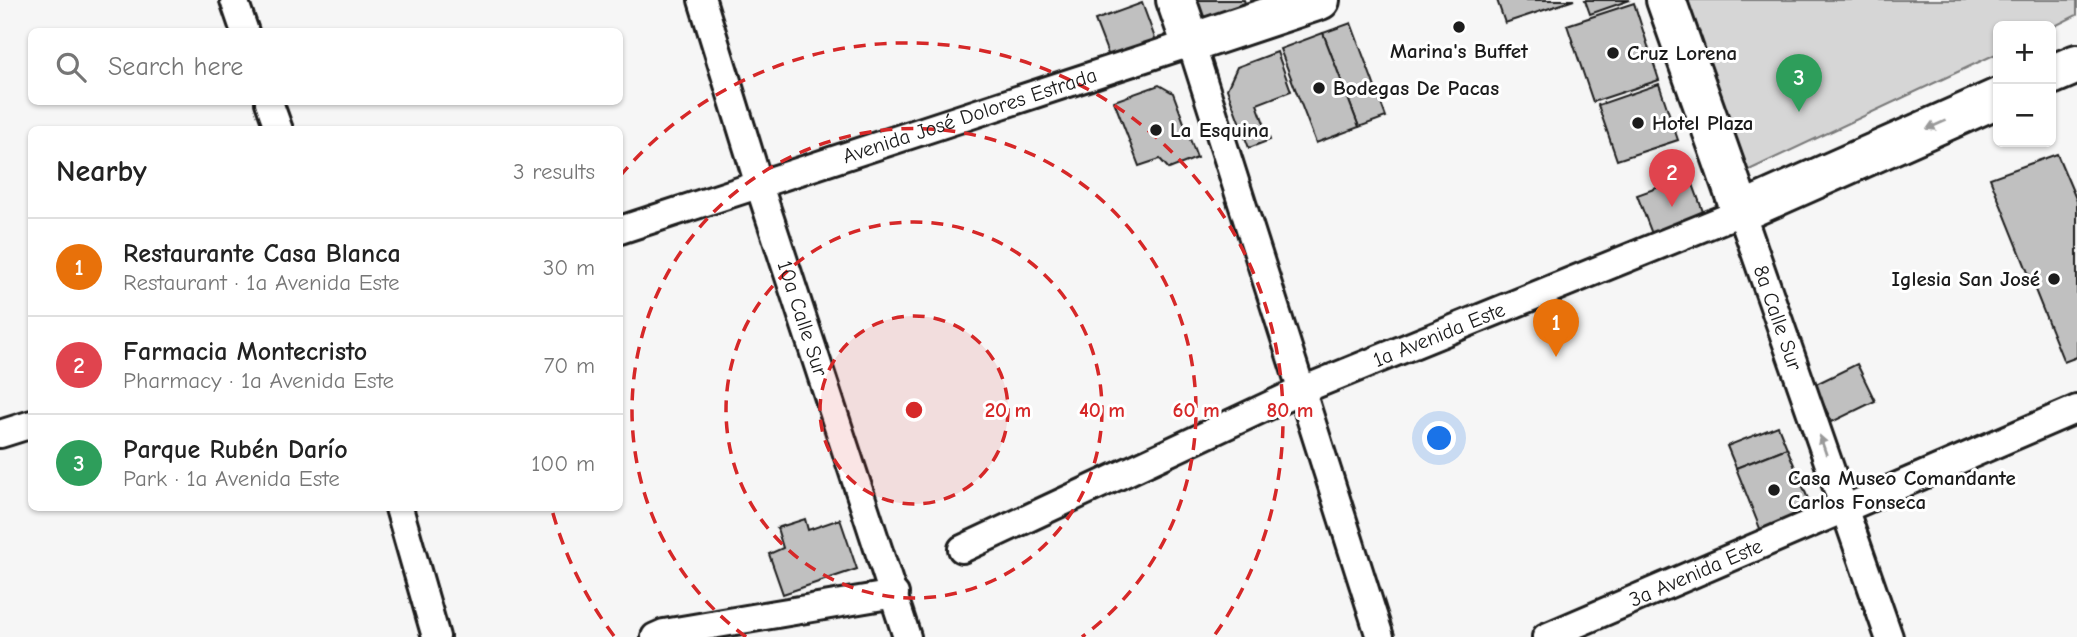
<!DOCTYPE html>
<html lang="en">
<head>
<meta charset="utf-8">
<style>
  body { margin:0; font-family:"Comic Neue",sans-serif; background:#f2f2f2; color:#222 }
  .controls { position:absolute; right:21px; top:21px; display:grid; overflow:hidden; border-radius:10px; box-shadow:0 2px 5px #0004 }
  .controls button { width:63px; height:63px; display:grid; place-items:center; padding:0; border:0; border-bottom:2px solid #e0e0e0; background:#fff; color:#222; font:35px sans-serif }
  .you { position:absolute; left:1440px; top:439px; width:24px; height:24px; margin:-18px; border:5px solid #fff; border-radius:50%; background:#1a73e8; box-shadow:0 0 0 10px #1a73e833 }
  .badge { display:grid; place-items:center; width:46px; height:46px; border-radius:50%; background:#0b8043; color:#fff; font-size:23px; font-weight:700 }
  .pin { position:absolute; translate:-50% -58px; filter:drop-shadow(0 2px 4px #0008) }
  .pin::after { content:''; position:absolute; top:37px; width:24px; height:21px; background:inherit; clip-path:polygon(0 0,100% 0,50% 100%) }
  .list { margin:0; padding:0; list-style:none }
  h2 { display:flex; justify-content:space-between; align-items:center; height:91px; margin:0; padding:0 28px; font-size:30px }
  h2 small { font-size:23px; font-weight:400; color:#767676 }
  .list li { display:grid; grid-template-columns:46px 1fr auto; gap:21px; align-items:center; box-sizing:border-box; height:98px; padding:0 28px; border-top:2px solid #e0e0e0 }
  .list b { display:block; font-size:26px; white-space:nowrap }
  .list p { margin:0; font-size:23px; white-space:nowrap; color:#767676 }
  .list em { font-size:23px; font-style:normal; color:#767676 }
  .icon { flex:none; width:38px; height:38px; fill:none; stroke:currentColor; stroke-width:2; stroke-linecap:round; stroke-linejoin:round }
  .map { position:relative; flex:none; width:2077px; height:637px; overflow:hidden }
  .search { position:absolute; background:#fff; box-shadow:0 2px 5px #0004; left:28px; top:28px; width:595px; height:77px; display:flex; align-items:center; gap:18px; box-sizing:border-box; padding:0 24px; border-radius:10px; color:#767676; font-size:26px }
  .panel { position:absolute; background:#fff; box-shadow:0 2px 5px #0004; left:28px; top:126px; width:595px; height:385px; border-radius:10px }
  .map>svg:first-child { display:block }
</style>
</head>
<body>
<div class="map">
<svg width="2077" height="637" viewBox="0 0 2077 637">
  <rect width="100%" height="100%" fill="#f6f6f6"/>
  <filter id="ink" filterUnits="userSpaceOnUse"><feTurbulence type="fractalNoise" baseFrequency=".0143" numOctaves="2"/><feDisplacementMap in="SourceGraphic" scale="14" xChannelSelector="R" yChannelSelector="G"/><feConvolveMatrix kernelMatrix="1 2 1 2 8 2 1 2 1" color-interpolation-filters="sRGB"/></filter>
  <g filter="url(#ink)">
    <!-- green -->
    <polygon fill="#d6d6d6" stroke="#797979" stroke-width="2" points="1687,0 2077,0 2077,15 2051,28 1998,26 1998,53 1747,171"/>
    <!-- building -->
    <g fill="#c0c0c0" stroke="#1c1c1c" stroke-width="2">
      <polygon points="1197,0 1244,0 1247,9 1212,21 1202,15"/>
      <polygon points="1497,0 1574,0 1505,23"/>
      <polygon points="1585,0 1630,0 1590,14"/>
      <polygon points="1142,3 1156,41 1113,67 1095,20"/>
      <polygon points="1634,3 1659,80 1593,102 1567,25"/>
      <polygon points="1351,23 1386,117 1359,127 1323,33"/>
      <polygon points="1323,33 1359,127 1316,143 1280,49"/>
      <polygon points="1277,52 1291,91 1257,104 1270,140 1249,148 1227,89 1237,67"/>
      <polygon points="1659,84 1678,140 1617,160 1598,105"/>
      <polygon points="1159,85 1173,93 1197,158 1169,169 1160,159 1139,166 1114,101"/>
      <polygon points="2057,154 2077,201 2077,357 2064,362 1990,178"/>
      <polygon points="1690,176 1706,220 1654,239 1637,195"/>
      <polygon points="1857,364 1875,401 1832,422 1814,385"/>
      <polygon points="1778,426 1787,448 1736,468 1727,446"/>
      <polygon points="1787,448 1813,511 1761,531 1736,468"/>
      <polygon points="805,519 808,530 840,519 857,569 783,594 769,554 783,548 777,528"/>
    </g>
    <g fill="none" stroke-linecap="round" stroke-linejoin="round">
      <!-- street casing -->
      <g stroke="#1c1c1c" stroke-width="32">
        <g id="street">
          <polyline points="234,0 245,32"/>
          <path id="s1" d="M702,0L759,185L907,637"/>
          <polyline points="269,102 279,130"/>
          <path id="s2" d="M620,230L1191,43L1380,637"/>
          <polyline points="0,434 32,424"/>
          <polyline points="399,508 436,637"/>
          <path id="s3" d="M962,549L1300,391L1741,212L1889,637"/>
          <polyline points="655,637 664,633 895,594"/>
          <path id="s4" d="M1546,637L2077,409"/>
        </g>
      </g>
      <!-- secondary casing -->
      <g stroke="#1c1c1c" stroke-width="44">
        <g id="secondary">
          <polyline points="1176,0 1191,43 1320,0"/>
          <polyline points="1666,0 1741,212 1998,98"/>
          <polyline points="2051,75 2077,64"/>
        </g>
      </g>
      <!-- street -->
      <use href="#street" stroke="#fff" stroke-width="26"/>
      <!-- secondary -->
      <use href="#secondary" stroke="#fff" stroke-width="38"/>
    </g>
    <!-- one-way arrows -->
    <defs><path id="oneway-solid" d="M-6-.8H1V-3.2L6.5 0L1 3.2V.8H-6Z" transform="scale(1.75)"/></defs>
    <g fill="#999">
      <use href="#oneway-solid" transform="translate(1936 125) rotate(156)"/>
      <use href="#oneway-solid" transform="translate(1823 445) rotate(-109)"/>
    </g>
  </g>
  <!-- distance rings -->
  <circle cx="914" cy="410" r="94" fill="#d62828" fill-opacity=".12"/>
  <g fill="none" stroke="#d62828" stroke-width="3.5" stroke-dasharray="12 9">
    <circle cx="914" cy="410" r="94"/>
    <circle cx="914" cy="410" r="188"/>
    <path d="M746 637A282 282 0 1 1 1082 637"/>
    <path d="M614 636A376 376 0 0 1 552 510M620 176A376 376 0 0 1 1214 636"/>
  </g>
  <!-- markers -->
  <g fill="#1c1c1c" stroke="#fff" stroke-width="2.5">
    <circle cx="1459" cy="27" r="7"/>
    <circle cx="1613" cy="53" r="7"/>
    <circle cx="1319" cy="88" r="7"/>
    <circle cx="1638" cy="123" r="7"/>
    <circle cx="1156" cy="130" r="7"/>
    <circle cx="2054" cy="279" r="7"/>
    <circle cx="1774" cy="490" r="7"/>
  </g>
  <g text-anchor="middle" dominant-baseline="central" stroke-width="6" stroke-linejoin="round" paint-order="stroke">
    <!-- poi labels -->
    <g font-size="21" font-weight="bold" fill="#1c1c1c" stroke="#fff" text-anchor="start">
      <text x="1459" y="51" text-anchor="middle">Marina's Buffet</text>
      <text x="1627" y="53">Cruz Lorena</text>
      <text x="1333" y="88">Bodegas De Pacas</text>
      <text x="1652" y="123">Hotel Plaza</text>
      <text x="1170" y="130">La Esquina</text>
      <text x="2040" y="279" text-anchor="end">Iglesia San José</text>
      <text x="1788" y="478">Casa Museo Comandante<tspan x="1788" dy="24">Carlos Fonseca</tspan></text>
    </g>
    <!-- street labels -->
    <g font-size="21" fill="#1c1c1c" stroke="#fff">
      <text stroke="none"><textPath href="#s2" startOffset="368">Avenida José Dolores Estrada</textPath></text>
      <text stroke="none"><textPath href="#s3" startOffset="961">8a Calle Sur</textPath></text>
      <text stroke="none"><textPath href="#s1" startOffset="334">10a Calle Sur</textPath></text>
      <text stroke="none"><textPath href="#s3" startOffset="523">1a Avenida Este</textPath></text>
      <text stroke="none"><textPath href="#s4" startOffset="163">3a Avenida Este</textPath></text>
    </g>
  </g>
  <circle cx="914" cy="410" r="10" fill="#d62828" stroke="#fff" stroke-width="3.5"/>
  <g font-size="21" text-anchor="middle" font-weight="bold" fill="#d62828" stroke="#fff" stroke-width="6" stroke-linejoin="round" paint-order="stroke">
    <text x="1008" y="417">20 m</text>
    <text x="1102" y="417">40 m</text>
    <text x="1196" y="417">60 m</text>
    <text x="1290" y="417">80 m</text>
  </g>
</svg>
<div class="controls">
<button>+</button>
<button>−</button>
</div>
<div class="you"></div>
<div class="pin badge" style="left:1556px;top:357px;background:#e8710a">1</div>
<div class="pin badge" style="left:1672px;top:207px;background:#e0444e">2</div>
<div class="pin badge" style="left:1799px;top:112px;background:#2e9e5b">3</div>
<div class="search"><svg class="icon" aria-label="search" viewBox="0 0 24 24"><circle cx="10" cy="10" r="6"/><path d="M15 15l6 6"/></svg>Search here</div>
<section class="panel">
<h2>Nearby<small>3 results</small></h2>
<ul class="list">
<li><span class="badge" style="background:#e8710a">1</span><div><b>Restaurante Casa Blanca</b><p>Restaurant · 1a Avenida Este</p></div><em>30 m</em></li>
<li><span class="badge" style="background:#e0444e">2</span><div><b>Farmacia Montecristo</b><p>Pharmacy · 1a Avenida Este</p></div><em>70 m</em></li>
<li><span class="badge" style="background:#2e9e5b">3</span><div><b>Parque Rubén Darío</b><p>Park · 1a Avenida Este</p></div><em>100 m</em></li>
</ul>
</section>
</div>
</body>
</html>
